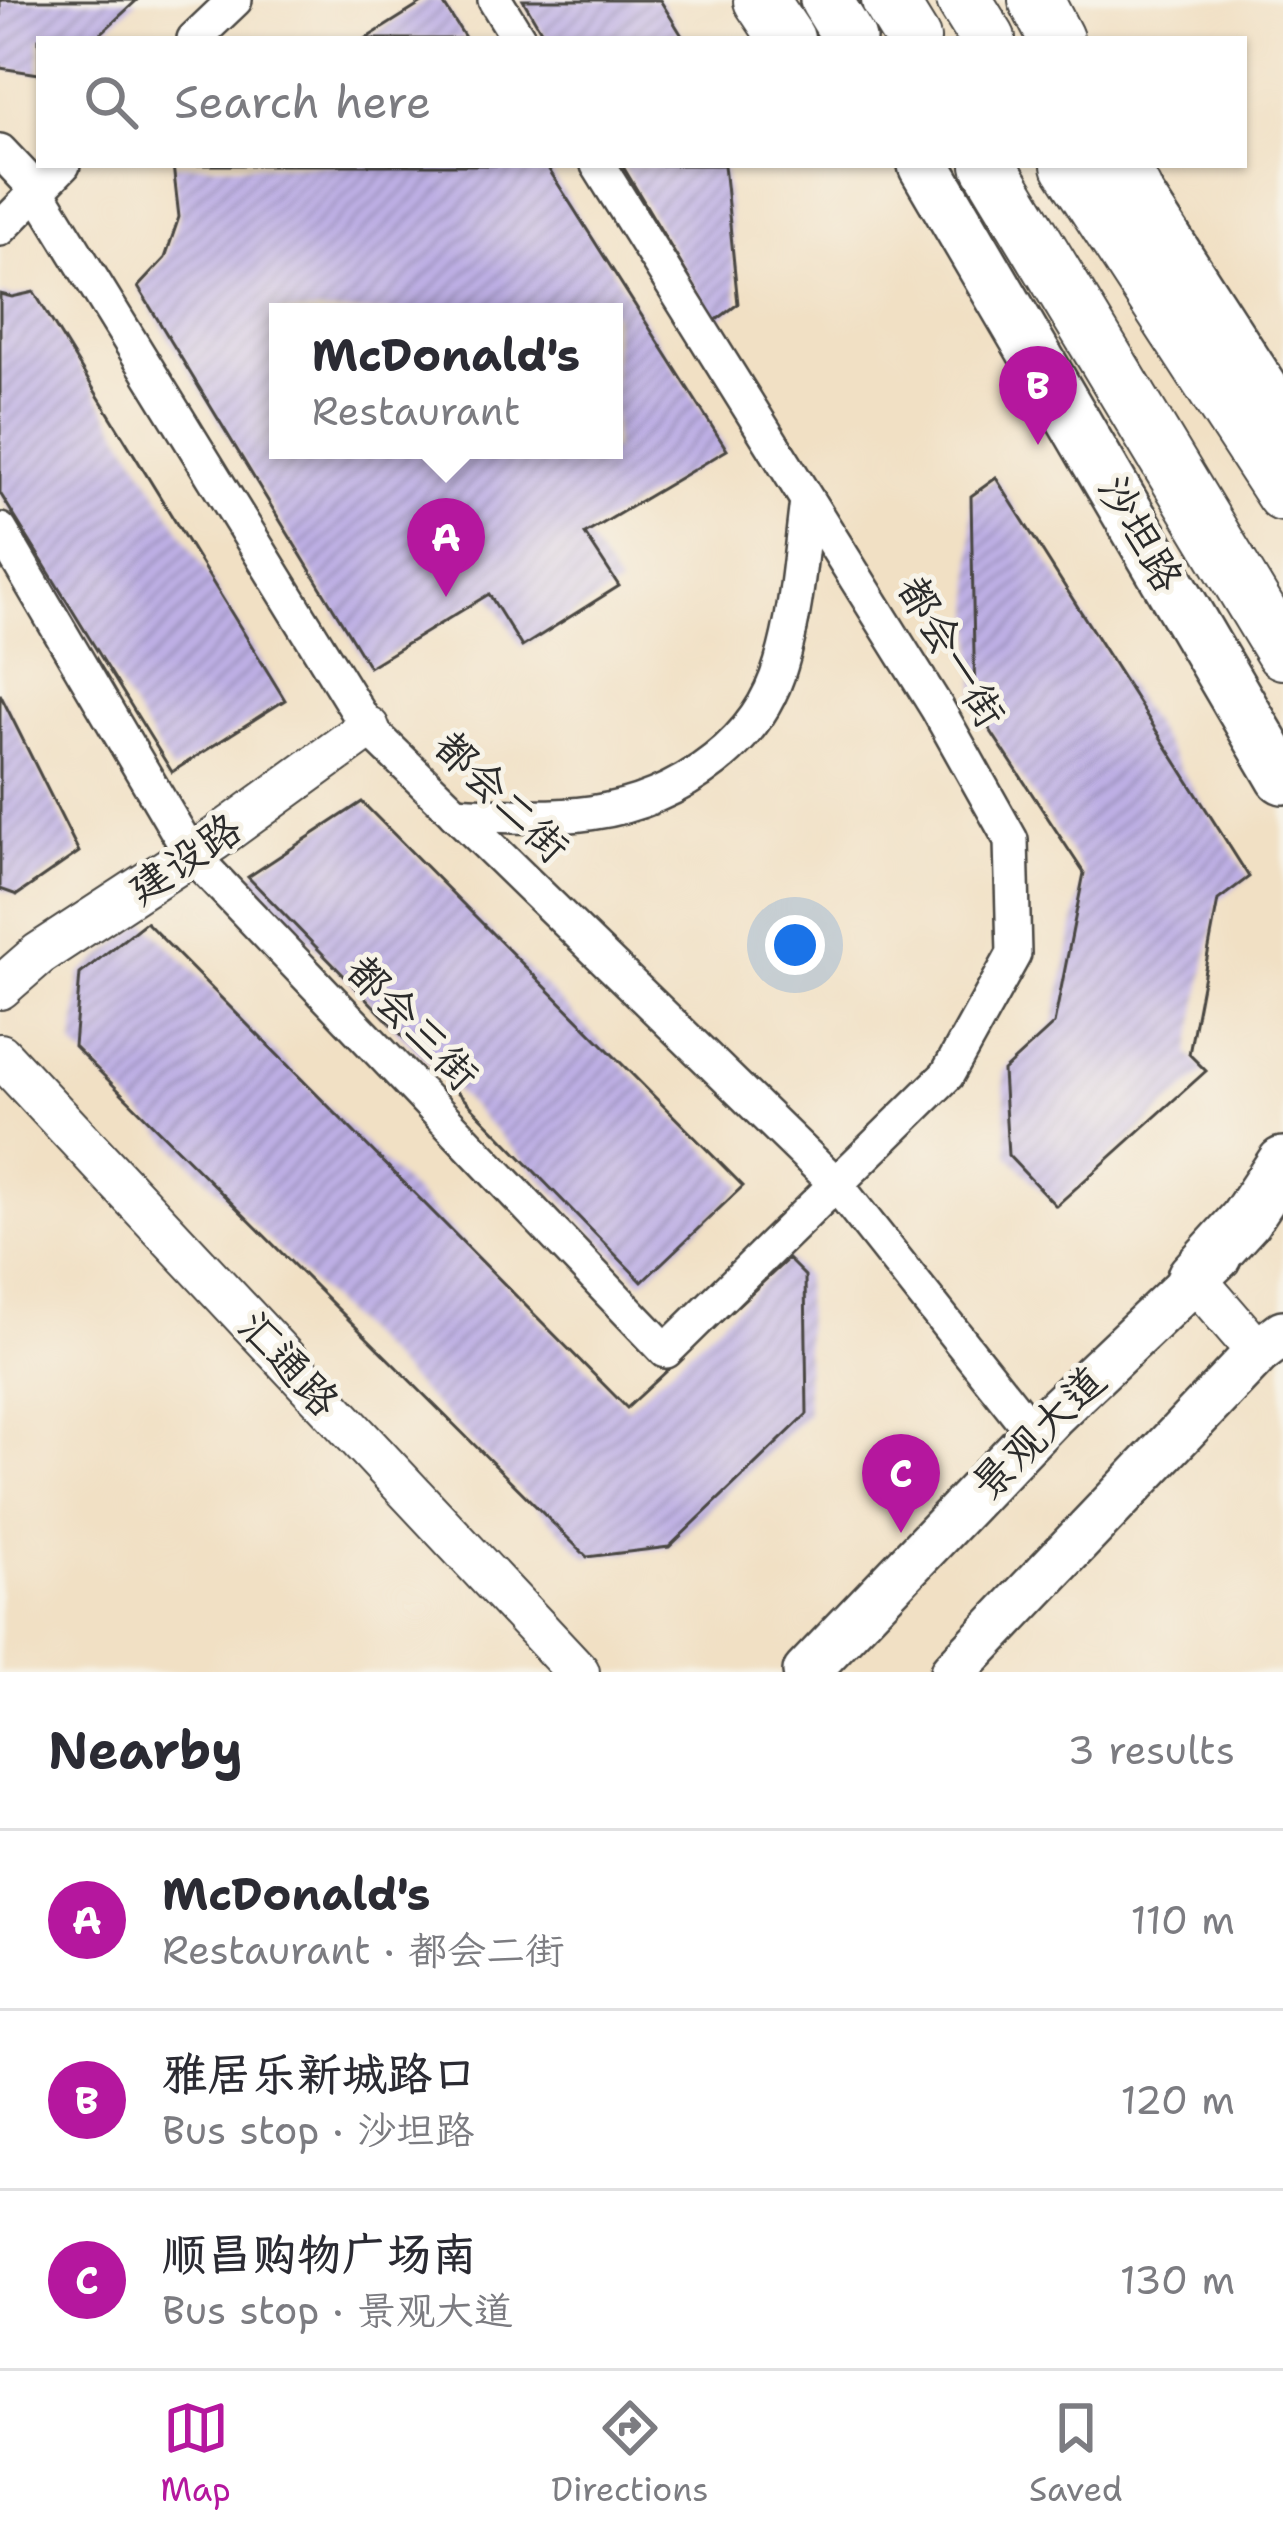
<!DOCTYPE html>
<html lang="en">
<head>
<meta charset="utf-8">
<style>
  body { margin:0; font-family:"Shantell Sans","LXGW WenKai TC",sans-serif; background:#f2f2f3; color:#2b2b33 }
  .you { position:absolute; left:795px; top:945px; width:42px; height:42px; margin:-30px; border:9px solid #fff; border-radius:50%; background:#1a73e8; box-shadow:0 0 0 18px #1a73e833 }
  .badge { display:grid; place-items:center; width:78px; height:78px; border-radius:50%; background:#b5179e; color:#fff; font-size:39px; font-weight:700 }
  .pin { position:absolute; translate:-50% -99px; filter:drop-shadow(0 3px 6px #0008) }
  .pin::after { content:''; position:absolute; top:63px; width:42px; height:36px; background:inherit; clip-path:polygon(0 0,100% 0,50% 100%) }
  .popup { position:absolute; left:269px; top:303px; width:354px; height:156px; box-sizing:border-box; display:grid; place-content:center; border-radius:0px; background:#fff; filter:drop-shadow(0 3px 9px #0005); font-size:39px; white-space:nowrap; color:#7c7c81 }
  .popup b { font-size:45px; color:#2b2b33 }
  .popup::after { content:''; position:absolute; left:50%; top:100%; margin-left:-24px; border:24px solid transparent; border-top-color:#fff }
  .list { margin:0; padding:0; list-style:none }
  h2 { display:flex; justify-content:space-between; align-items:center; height:156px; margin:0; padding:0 48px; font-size:51px }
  h2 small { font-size:39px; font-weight:400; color:#7c7c81 }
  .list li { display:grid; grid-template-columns:78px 1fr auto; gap:36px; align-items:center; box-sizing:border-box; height:180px; padding:0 48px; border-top:3px solid #e1e1e2 }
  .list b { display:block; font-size:45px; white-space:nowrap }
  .list p { margin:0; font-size:39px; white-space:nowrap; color:#7c7c81 }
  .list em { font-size:39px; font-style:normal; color:#7c7c81 }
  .icon { flex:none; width:66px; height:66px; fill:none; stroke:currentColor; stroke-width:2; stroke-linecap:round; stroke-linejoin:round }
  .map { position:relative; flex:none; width:1283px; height:1672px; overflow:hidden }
  .search { position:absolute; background:#fff; box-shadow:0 3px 9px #0004; left:36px; right:36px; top:36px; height:132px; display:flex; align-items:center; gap:30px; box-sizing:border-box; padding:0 42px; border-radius:0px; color:#7c7c81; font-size:45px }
  .sheet { height:696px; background:#fff }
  nav { display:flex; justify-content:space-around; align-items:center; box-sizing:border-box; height:168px; border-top:3px solid #e1e1e2; background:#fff; font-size:33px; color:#7c7c81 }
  nav a { display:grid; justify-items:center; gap:6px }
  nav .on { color:#b5179e }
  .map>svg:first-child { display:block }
</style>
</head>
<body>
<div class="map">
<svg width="1283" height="1672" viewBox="0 0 1283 1672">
  <defs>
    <pattern id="building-hatch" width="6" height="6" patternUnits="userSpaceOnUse" patternTransform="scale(3)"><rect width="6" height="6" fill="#bdafe4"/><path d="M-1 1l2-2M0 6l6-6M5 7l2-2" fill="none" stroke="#9a8fb9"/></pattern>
  </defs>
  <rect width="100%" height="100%" fill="#f7f3e8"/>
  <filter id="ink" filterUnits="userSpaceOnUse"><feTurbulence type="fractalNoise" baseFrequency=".00833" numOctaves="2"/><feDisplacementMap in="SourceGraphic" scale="24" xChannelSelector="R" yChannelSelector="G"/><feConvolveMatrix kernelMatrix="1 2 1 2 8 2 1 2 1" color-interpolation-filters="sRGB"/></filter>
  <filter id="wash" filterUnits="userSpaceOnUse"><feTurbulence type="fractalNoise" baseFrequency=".004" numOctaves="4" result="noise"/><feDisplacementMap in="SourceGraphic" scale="48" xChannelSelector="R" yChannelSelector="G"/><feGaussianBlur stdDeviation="2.7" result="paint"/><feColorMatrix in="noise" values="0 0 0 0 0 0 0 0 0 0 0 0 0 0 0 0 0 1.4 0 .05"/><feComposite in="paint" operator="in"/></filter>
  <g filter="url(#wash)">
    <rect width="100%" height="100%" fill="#f1e0c4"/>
    <g id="blocks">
      <!-- building -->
      <g fill="url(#building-hatch)" fill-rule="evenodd">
        <polygon points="0,0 137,0 95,39 39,39 39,74 0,68"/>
        <polygon points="427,0 441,0 466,39 365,39"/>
        <polygon points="523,0 660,0 684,39 546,39"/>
        <path d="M173,165H546L727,450L585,534L619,586L522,647L489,594L369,667L138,287L165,258L179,217ZM278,312H614V450H278Z"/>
        <polygon points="622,165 724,165 738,304 715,321"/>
        <polygon points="34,292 285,700 172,772 0,493 0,294 12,297"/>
        <polygon points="996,478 1249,877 1218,900 1189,1054 1206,1071 1056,1206 1008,1155 1003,1071 1054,1024 1084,873 975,707 971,496"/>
        <polygon points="0,694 79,852 17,895 0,889"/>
        <polygon points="362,802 743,1186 642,1282 248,877"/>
        <polygon points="146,922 627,1408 788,1259 805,1276 807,1414 669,1547 587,1557 74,1046 80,974"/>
      </g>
    </g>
  </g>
  <g filter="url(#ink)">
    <use href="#blocks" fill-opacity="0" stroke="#494642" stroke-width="3"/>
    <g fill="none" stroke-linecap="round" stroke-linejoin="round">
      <!-- minor casing -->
      <g stroke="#494642" stroke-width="38">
        <g id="minor">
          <polyline points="495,0 519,39"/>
          <polyline points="194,39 235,0"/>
          <polyline points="0,151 37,190 368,728 835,1183 1034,1434"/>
          <polyline points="0,229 63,165"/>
          <polyline points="0,530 191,854 666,1351 947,1075 1014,954 1011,840 937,708 598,165"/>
          <path d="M455,813C553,819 634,824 715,760C747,735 770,703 781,664C797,612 800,555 807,501"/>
        </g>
      </g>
      <!-- tertiary casing -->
      <g stroke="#494642" stroke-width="46">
        <g id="tertiary">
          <polyline points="0,988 39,954 215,839 368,728"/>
          <polyline points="0,1055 578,1672"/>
          <polyline points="1193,1277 1258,1352"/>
        </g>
      </g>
      <!-- secondary casing -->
      <g stroke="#494642" stroke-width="50">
        <g id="secondary">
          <polyline points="806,1672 1052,1415 1218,1257"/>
          <polyline points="953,1672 1258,1352 1283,1333"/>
        </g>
      </g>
      <!-- primary casing -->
      <g stroke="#494642" stroke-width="56">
        <g id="primary">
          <polyline points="826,0 850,39"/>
          <polyline points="924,165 1283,778"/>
          <polyline points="1118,165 1283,421"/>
          <polyline points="1193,1277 1245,1220 1283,1163"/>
        </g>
      </g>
      <!-- trunk casing -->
      <g stroke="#494642" stroke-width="58">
        <g id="trunk">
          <polyline points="761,0 787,39"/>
          <polyline points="889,0 913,39"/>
          <polyline points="964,0 988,39"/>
          <polyline points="1036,0 1056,39"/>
          <polyline points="989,165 1283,652"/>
          <polyline points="1069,165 1283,494"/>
          <polyline points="1121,165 1135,192"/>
        </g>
      </g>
      <!-- minor -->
      <use href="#minor" stroke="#fff" stroke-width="33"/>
      <!-- tertiary -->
      <use href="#tertiary" stroke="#fff" stroke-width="42"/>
      <!-- secondary -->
      <use href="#secondary" stroke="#fff" stroke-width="45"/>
      <!-- primary -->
      <use href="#primary" stroke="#fff" stroke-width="51"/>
      <!-- trunk -->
      <use href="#trunk" stroke="#fff" stroke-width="54"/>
    </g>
  </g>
  <g text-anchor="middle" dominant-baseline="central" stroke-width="10" stroke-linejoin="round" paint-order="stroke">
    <!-- street labels -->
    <g font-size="42" fill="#2b2b2b" stroke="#f7f3e8">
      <text transform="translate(1141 533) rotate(60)">沙坦路</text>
      <text transform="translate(952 651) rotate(59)">都会一街</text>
      <text transform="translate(502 796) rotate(44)">都会二街</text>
      <text transform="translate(184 858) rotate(-34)">建设路</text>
      <text transform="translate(413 1022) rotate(46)">都会三街</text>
      <text transform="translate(289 1363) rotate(47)">汇通路</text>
      <text transform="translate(1038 1432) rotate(-45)">景观大道</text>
    </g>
  </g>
</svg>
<div class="you"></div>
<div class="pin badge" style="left:446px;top:597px">A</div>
<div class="popup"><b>McDonald's</b>Restaurant</div>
<div class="pin badge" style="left:1038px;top:445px">B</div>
<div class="pin badge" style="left:901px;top:1533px">C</div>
<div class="search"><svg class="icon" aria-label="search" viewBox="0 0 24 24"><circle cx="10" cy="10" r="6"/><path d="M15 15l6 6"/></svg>Search here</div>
</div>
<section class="sheet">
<h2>Nearby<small>3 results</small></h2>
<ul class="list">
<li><span class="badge">A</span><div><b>McDonald's</b><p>Restaurant · 都会二街</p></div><em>110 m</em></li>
<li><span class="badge">B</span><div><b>雅居乐新城路口</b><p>Bus stop · 沙坦路</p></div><em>120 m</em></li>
<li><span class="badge">C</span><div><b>顺昌购物广场南</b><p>Bus stop · 景观大道</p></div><em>130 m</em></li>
</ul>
</section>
<nav>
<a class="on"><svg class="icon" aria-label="map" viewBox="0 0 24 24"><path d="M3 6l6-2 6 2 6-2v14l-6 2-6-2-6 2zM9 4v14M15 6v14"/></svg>Map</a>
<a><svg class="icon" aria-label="directions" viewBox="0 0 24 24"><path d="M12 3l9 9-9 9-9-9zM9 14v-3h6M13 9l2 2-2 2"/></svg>Directions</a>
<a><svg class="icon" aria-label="saved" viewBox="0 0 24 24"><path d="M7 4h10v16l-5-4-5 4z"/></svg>Saved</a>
</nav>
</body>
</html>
